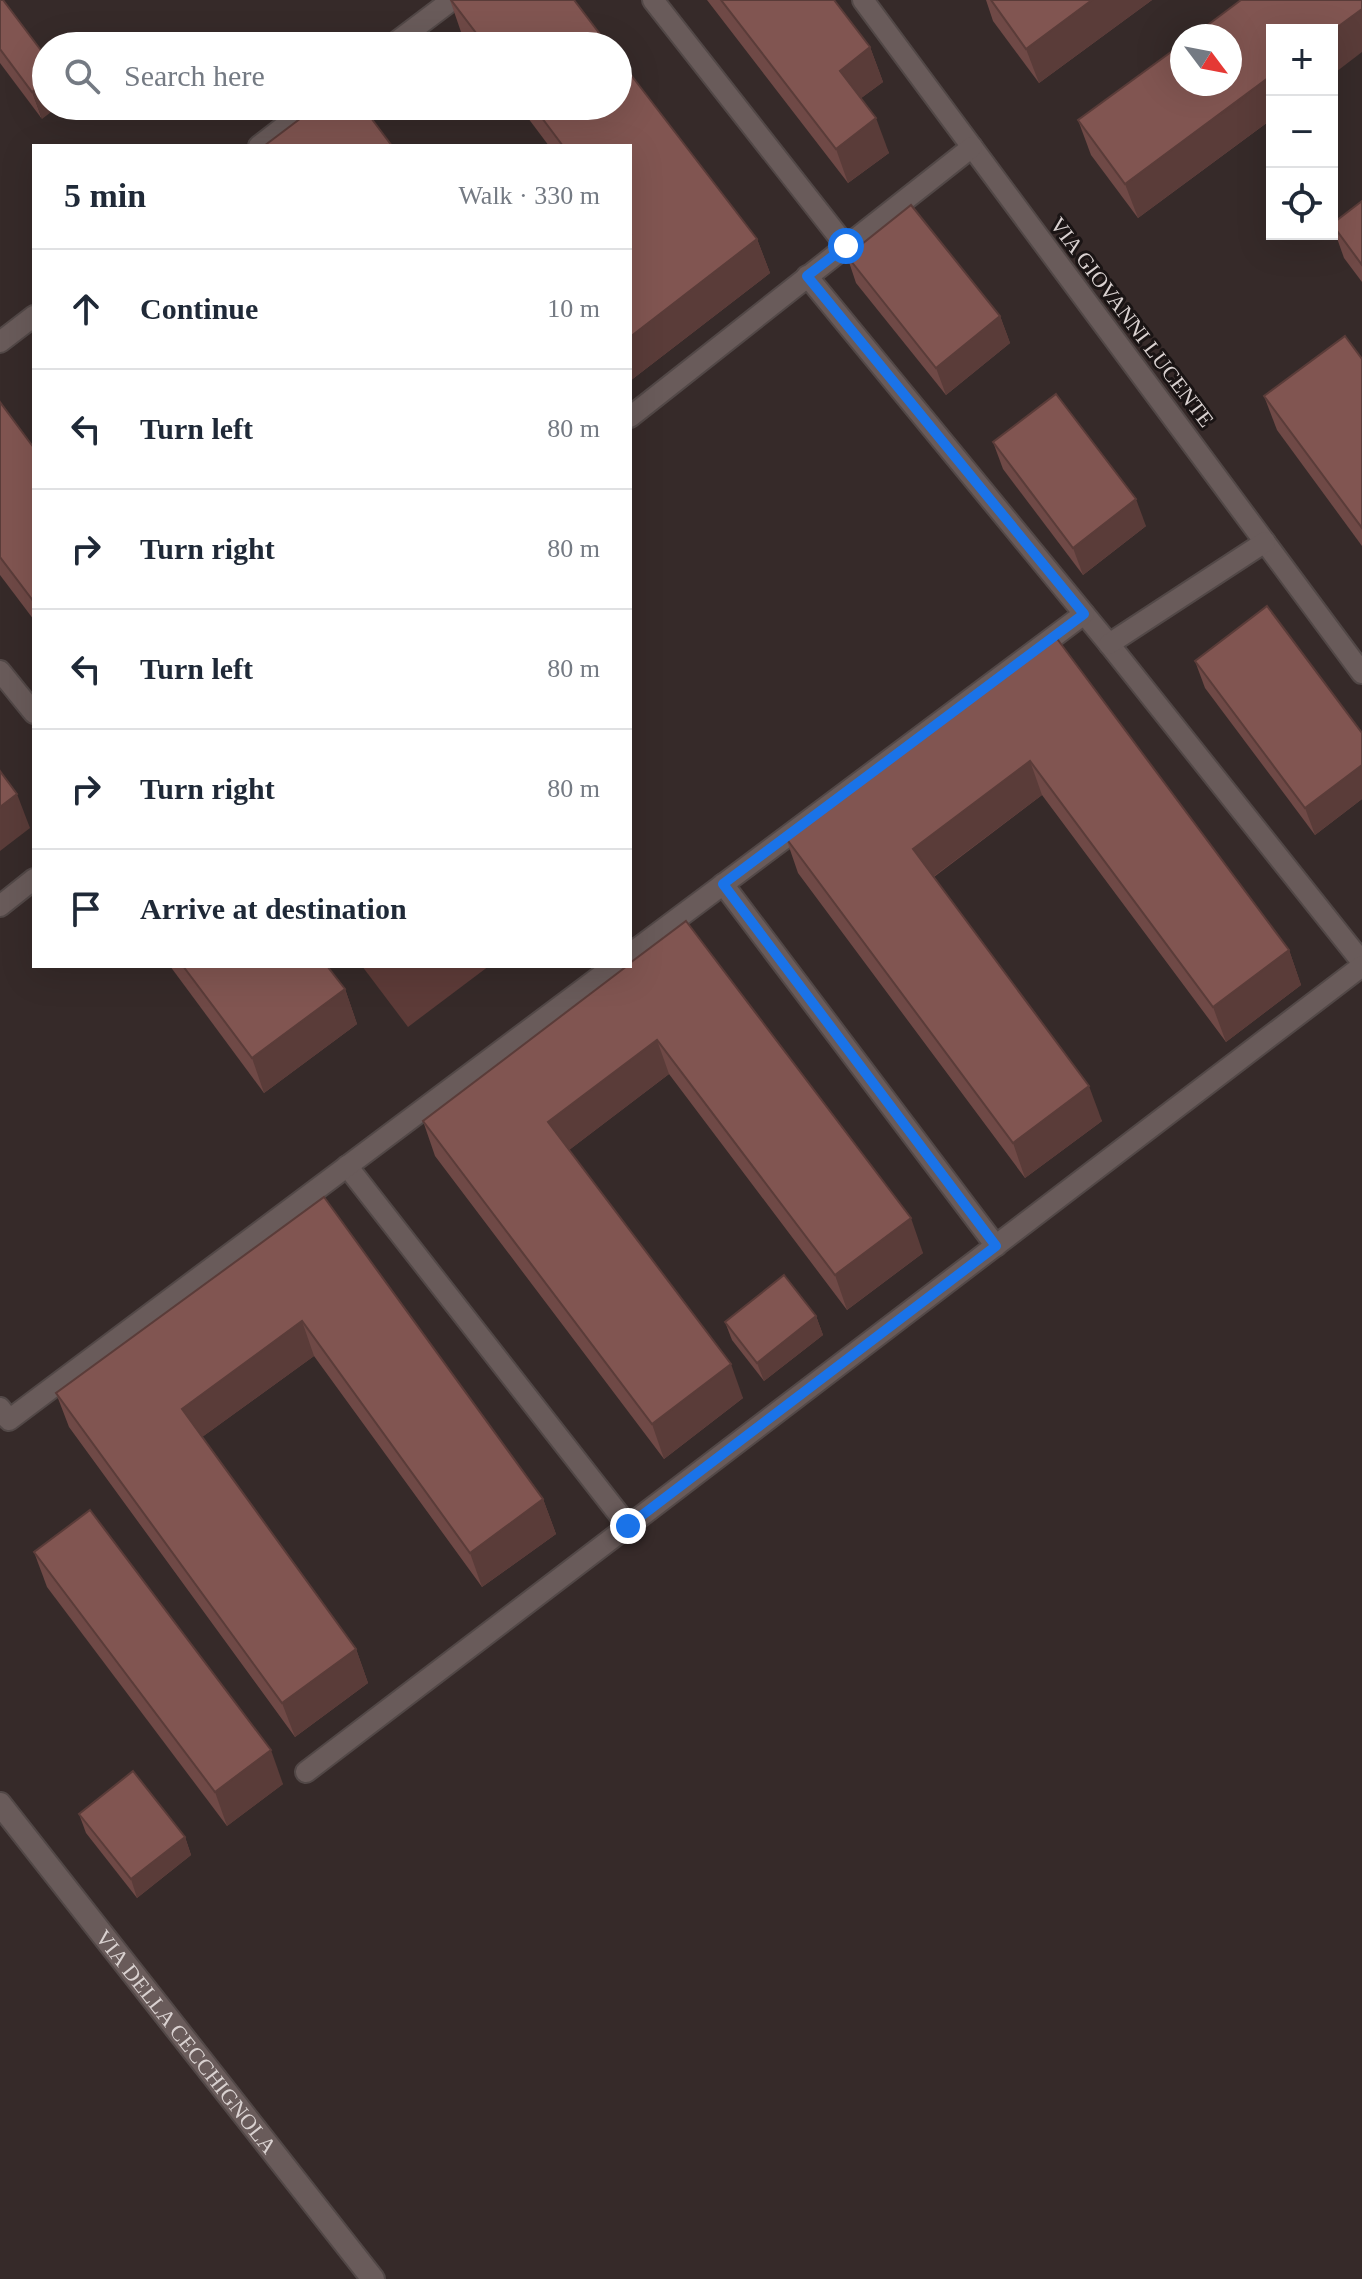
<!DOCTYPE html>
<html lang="en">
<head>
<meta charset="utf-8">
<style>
  body { margin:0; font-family:"Times New Roman",serif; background:#f6f6f7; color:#1f2937 }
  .controls { position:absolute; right:24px; top:24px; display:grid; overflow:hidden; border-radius:0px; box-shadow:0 8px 32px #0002 }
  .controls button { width:72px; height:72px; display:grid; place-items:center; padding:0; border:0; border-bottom:2px solid #e0e1e3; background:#fff; color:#1f2937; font:40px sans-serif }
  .compass { position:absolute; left:1170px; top:24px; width:72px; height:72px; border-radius:50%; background:#fff; box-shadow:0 8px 32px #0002; rotate:122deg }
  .stop { position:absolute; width:24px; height:24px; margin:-18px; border:6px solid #1a73e8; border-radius:50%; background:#fff }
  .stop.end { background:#1a73e8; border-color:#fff; box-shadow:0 2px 8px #0008 }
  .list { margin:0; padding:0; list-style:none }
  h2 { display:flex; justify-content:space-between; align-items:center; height:104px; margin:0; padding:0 32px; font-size:34px }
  h2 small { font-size:26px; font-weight:400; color:#747a83 }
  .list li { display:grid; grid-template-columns:52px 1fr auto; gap:24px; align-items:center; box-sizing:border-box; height:120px; padding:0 32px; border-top:2px solid #e0e1e3 }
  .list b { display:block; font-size:30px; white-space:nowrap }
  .list em { font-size:26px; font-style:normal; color:#747a83 }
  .icon { flex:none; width:44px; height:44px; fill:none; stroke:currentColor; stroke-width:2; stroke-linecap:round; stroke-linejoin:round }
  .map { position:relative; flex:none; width:1362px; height:2279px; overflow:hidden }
  .search { position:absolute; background:#fff; box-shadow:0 8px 32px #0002; left:32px; top:32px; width:600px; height:88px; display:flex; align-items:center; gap:20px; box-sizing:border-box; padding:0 28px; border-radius:44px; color:#747a83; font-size:30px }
  .panel { position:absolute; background:#fff; box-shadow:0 8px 32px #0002; left:32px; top:144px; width:600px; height:824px; border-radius:0px }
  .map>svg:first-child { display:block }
</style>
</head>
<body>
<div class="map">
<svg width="1362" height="2279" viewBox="0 0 1362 2279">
  <rect width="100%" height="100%" fill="#362a29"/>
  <!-- grass -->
  <polygon fill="#5d3b38" points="362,966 489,966 408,1027"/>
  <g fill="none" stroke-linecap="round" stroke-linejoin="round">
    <!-- service casing -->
    <g stroke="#524847" stroke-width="24">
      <g id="service">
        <polyline points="653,0 846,246"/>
        <polyline points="863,0 1362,673"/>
        <polyline points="391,46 452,0"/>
        <polyline points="259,146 311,106"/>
        <polyline points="807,276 1109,644 1362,962"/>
        <polyline points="0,342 34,316"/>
        <polyline points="630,417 972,147"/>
        <polyline points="1109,644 1265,542"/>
        <polyline points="0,671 34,713"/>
        <polyline points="723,884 996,1246"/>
        <polyline points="0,906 34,879"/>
        <polyline points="630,954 1084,614"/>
        <polyline points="347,1166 628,1526"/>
        <polyline points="0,1408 9,1420 614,966"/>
        <polyline points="306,1772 1362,966"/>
      </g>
    </g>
    <!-- tertiary casing -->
    <g stroke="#524847" stroke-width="26">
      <g id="tertiary">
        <path id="s1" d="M0,1804L373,2279"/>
      </g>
    </g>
    <!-- service -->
    <use href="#service" stroke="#695b5a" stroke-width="20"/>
    <!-- tertiary -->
    <use href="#tertiary" stroke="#695b5a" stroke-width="22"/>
  </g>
  <!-- wall -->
  <g fill="#6f4946">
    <polygon points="0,0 42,119 0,63"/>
    <polygon points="450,0 574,0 609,46 472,46 461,32"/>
    <polygon points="707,0 834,0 870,47 883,82 861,98 889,153 848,183"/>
    <polygon points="986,0 1152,0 1039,83 993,21"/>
    <polygon points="1272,30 1272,119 1138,218 1091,155 1078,120"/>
    <polygon points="519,106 618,106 757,239 770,273 630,381 630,146 549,146"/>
    <polygon points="1362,201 1362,282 1344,258 1332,224"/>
    <polygon points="847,256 1000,316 1010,343 946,395 856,283"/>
    <polygon points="1362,359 1362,546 1277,430 1264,396"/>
    <polygon points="0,402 34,448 34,620 0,575"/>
    <polygon points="993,442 1146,526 1083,575 1003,469"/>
    <polygon points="1055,636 1289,950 1301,985 1226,1042 1042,795 934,877 1102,1121 1025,1178 798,873 786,838"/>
    <polygon points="1195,661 1362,733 1362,799 1315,835 1205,688"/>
    <polygon points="170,966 327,966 345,989 357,1024 264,1093"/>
    <polygon points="627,966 923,1253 847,1310 669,1074 569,1150 743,1398 664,1459 435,1156 423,1121"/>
    <polygon points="324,1197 543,1499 556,1534 482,1587 314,1356 202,1437 356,1649 368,1683 295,1737 69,1427 56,1393"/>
    <polygon points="816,1316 823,1335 764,1381 732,1340 725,1322"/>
    <polygon points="34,1552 283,1784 227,1826 47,1587"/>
    <polygon points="79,1814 185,1837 191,1855 137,1898 86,1833"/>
  </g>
  <!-- shaded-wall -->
  <g fill="#5a3c39">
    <polygon points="1092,0 1152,0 1039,83 1026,49"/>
    <polygon points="1362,9 1362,52 1332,75 1332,31"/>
    <polygon points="870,47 883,82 852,105 840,71"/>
    <polygon points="1272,75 1272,119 1138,218 1125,184"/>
    <polygon points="46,81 46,106 59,106 42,119 32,92"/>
    <polygon points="876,118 889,153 848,183 836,149"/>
    <polygon points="757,239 770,273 630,381 630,337"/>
    <polygon points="1000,316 1010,343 946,395 936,368"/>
    <polygon points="1136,499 1146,526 1083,575 1073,548"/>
    <polygon points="1030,761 1042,795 925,883 913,849"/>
    <polygon points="1362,765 1362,799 1315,835 1305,808"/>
    <polygon points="17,794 30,828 0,851 0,807"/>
    <polygon points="1289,950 1301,985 1226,1042 1213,1007"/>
    <polygon points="345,989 357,1024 264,1093 252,1058"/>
    <polygon points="657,1040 669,1074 560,1157 548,1122"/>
    <polygon points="1089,1086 1102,1121 1025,1178 1013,1143"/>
    <polygon points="911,1218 923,1253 847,1310 835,1275"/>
    <polygon points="816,1316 823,1335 764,1381 757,1363"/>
    <polygon points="302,1321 314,1356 194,1443 182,1409"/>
    <polygon points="731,1364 743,1398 664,1459 652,1424"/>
    <polygon points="543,1499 556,1534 482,1587 470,1553"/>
    <polygon points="356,1649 368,1683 295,1737 282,1703"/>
    <polygon points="271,1750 283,1784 227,1826 215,1792"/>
    <polygon points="185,1837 191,1855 137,1898 131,1879"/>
  </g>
  <!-- building -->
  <g fill="#815551" stroke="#5a3c39" stroke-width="2">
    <polygon points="0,0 3,0 46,57 46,81 32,92 0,49"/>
    <polygon points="451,0 574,0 609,46 486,46"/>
    <polygon points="721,0 834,0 870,47 840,71 876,118 836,149"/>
    <polygon points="991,0 1092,0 1026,49"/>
    <polygon points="1241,0 1362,0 1362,9 1332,31 1272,30 1272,75 1125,184 1078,120 1182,44 1182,84 1230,84 1230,36 1193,36"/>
    <polygon points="618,58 757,239 630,337 630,235 631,234 630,232 630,146 563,146 533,106 618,106"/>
    <polygon points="317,106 362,106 392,146 264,146"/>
    <polygon points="1362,201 1362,265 1332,224"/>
    <polygon points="911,205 1000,316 936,368 847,256"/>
    <polygon points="1345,336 1362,359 1362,528 1264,396"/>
    <polygon points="1056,394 1136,499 1073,548 993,442"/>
    <polygon points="0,402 34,448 34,602 0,557"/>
    <polygon points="1267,606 1362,733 1362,765 1305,808 1195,661"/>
    <polygon points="1055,636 1289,950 1213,1007 1030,761 913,849 1089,1086 1013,1143 786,838"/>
    <polygon points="0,771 17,794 0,807"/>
    <polygon points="686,921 911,1218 835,1275 657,1040 548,1122 731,1364 652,1424 423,1121 627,966 630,966 630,963"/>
    <polygon points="183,966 327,966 345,989 252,1058"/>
    <polygon points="324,1197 543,1499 470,1553 302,1321 182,1409 356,1649 282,1703 56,1393"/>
    <polygon points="784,1275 816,1316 757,1363 725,1322"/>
    <polygon points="90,1510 271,1750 215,1792 34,1552"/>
    <polygon points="133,1771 185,1837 131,1879 79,1814"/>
  </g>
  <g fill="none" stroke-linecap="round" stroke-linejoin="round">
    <!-- route -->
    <polyline stroke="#1a73e8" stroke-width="10" points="628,1526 996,1246 723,884 1084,614 807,276 846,246"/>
  </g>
  <g text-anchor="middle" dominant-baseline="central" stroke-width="6" stroke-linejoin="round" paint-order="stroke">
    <!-- street labels -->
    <g font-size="22" fill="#d9d1d0" stroke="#1a1414">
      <text transform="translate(1132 322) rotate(53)">VIA GIOVANNI LUCENTE</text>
      <text stroke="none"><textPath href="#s1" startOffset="302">VIA DELLA CECCHIGNOLA</textPath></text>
    </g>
  </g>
</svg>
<div class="controls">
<button>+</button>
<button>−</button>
<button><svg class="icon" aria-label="locate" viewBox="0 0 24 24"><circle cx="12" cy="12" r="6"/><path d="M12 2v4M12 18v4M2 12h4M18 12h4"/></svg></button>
</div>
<svg class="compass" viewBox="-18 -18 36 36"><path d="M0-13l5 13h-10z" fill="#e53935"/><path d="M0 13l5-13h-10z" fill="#747a83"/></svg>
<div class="stop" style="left:846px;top:246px"></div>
<div class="stop end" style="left:628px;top:1526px"></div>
<div class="search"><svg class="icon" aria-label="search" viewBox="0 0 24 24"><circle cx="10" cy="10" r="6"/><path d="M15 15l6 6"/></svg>Search here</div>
<section class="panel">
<h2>5 min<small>Walk · 330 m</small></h2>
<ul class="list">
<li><svg class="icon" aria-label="ahead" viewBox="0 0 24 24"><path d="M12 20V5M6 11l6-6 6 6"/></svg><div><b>Continue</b></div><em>10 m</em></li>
<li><svg class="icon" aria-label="left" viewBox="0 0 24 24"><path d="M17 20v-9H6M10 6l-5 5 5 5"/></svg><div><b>Turn left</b></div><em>80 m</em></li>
<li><svg class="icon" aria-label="right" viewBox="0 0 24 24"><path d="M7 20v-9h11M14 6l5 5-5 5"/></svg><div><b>Turn right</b></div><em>80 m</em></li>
<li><svg class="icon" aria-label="left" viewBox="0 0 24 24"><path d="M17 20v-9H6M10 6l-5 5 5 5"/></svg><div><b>Turn left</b></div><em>80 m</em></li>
<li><svg class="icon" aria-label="right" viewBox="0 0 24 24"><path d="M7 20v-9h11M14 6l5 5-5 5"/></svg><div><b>Turn right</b></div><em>80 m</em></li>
<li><svg class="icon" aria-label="arrive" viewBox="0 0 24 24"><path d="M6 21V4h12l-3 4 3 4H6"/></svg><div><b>Arrive at destination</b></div></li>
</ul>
</section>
</div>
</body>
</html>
